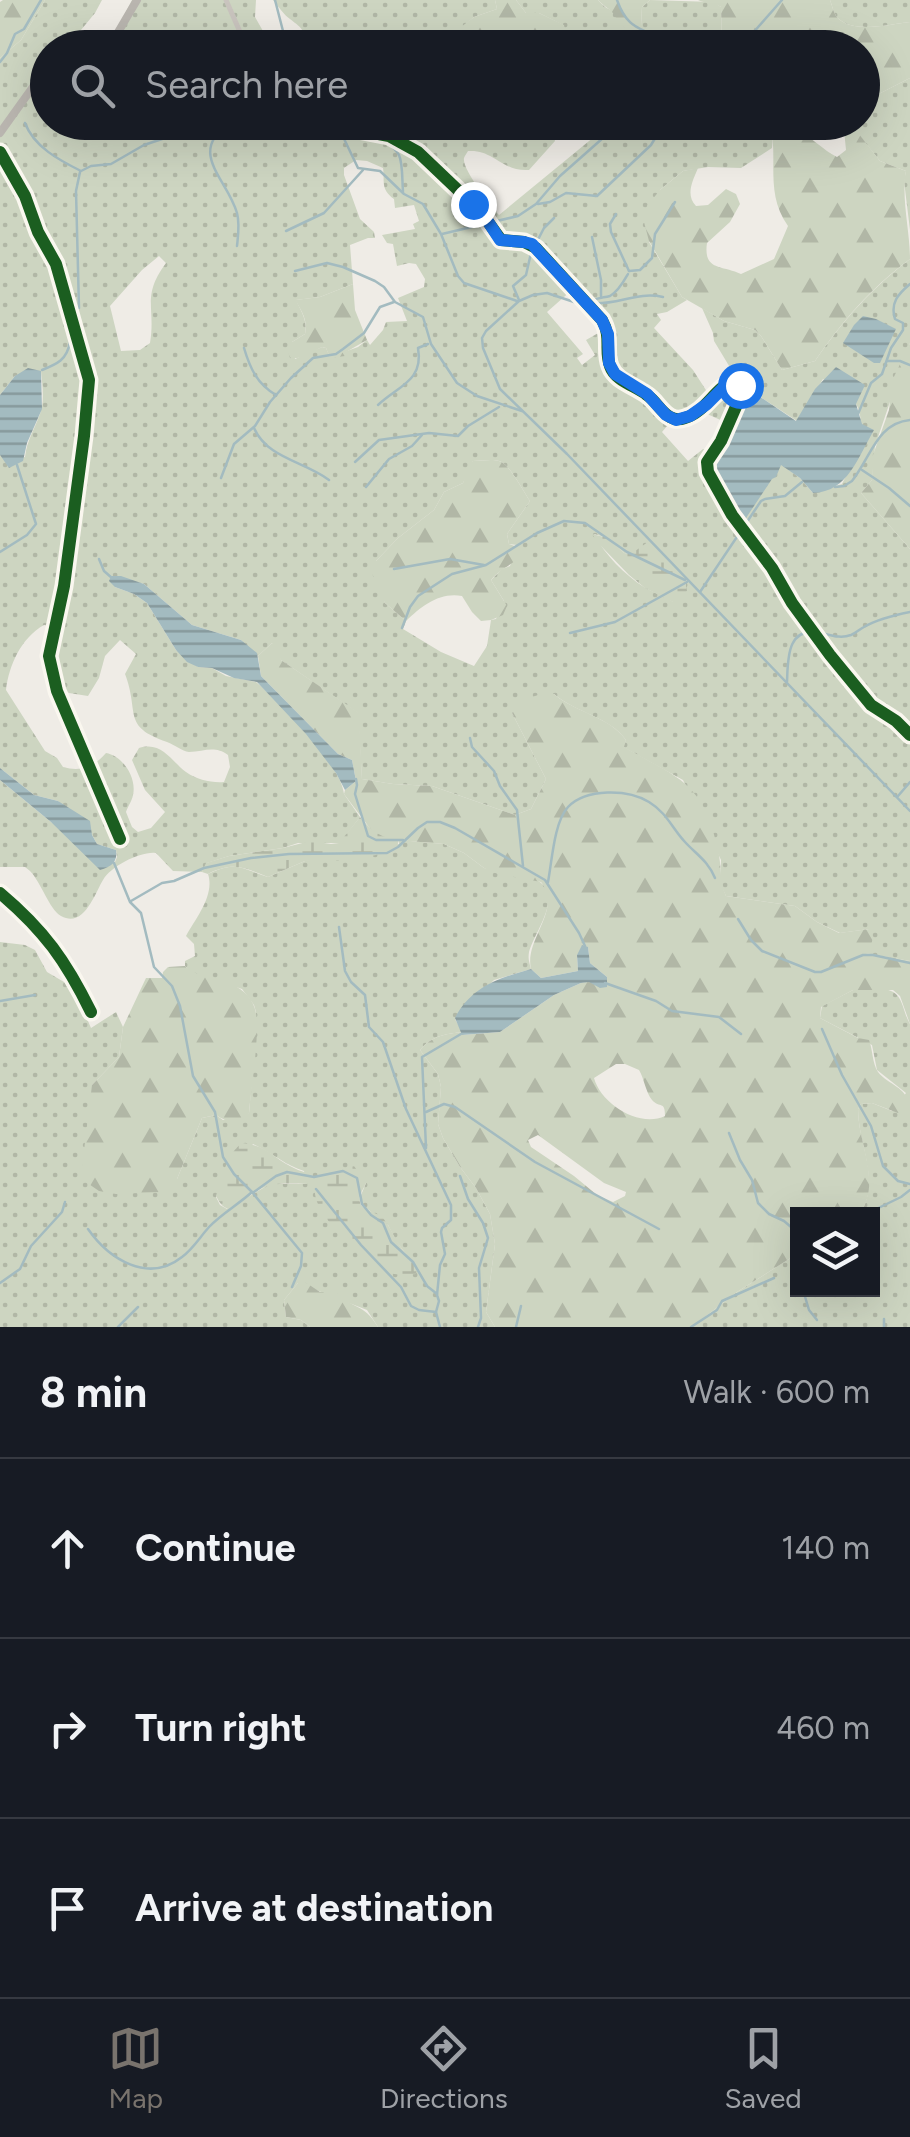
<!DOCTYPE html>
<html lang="en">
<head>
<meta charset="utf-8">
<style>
  body { margin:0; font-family:Figtree,sans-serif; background:#242831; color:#f1f3f6 }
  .controls { position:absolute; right:30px; bottom:30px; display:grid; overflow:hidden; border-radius:0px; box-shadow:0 10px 40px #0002 }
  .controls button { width:90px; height:90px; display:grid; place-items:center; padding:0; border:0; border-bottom:2px solid #363941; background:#171b24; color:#f1f3f6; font:50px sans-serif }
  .stop { position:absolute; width:30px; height:30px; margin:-22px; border:8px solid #1a73e8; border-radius:50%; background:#fff }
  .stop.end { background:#1a73e8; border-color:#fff; box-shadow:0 2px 10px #0008 }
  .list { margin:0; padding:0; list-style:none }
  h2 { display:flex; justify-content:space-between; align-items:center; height:130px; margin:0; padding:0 40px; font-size:42px }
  h2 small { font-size:32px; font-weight:400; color:#9ea1a6 }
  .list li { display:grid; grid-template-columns:65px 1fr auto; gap:30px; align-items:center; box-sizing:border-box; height:180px; padding:0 40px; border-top:2px solid #363941 }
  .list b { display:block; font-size:38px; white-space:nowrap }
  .list em { font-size:32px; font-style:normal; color:#9ea1a6 }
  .icon { flex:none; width:55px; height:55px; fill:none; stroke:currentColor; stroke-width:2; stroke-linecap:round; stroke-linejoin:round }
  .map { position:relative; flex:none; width:910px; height:1327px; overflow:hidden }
  .search { position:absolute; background:#171b24; box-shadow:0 10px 40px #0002; left:30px; right:30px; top:30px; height:110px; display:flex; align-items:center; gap:25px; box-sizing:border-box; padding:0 35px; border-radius:55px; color:#9ea1a6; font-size:38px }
  .sheet { height:670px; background:#171b24 }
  nav { display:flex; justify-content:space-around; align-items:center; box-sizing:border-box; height:140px; border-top:2px solid #363941; background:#171b24; font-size:28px; color:#9ea1a6 }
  nav a { display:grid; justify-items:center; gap:5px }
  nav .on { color:#79736d }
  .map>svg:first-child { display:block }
</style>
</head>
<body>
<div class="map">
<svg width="910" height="1327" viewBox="0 0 910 1327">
  <defs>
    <pattern id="grass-dots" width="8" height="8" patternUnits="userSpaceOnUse" patternTransform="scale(2.5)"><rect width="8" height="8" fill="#cdd5c1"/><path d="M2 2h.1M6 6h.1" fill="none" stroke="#b1b7a6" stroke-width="1.8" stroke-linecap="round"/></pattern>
    <pattern id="forest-firs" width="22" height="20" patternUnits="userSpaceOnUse" patternTransform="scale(2.5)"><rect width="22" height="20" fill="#cdd5c1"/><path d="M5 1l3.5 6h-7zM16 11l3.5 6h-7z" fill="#b1b7a6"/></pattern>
    <pattern id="wetland-marsh" width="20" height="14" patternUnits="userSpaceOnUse" patternTransform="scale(2.5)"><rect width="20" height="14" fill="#cdd5c1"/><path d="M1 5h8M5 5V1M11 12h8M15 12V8" fill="none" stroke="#b1b7a6"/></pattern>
    <pattern id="water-rules" width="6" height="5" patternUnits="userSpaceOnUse" patternTransform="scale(2.5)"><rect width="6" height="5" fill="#a3bbc0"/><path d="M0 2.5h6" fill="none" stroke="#86999c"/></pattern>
  </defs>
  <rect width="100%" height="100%" fill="#efece6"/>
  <!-- grass -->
  <g fill="url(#grass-dots)" fill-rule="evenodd">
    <path d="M45,0H102L95,13L67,47L48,48V122L552,123L555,141L529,170C502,172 494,149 468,151C467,153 465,155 464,158C462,170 491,205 499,215L611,123H770L773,135L772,148L741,168L708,167L683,171L660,190L649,242L682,297L687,300L667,312L657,314L661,320L654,328L693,370L713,401L737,379L714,341L713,333L702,308L724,321L755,330L761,336L782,370L815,361C844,319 870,290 910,259V343L875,446L872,480L861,493L910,549V961L865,953L869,929L840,933L817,922L795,906L726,896L720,883L721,860L683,780L623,747L626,740C610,717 576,713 554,694L512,713L546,779L531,809L515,815L432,786L393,784L362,779L358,713L281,660L272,643L258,656L241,640L192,625L144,584L114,576L115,587L134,594L147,603L176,650L198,667L212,668L226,676L256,682L262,687C285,711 340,762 344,794L360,817L340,843H298L283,848L229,856L207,863L202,872L173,871L156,853C141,851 111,866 103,880C95,893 84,929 61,916C49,909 41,882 30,871L25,867H0V780L51,822L115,862L117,857L116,850L97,844L92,835L58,801L34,795L0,768V455L6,462L25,457C27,438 38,424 42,407C44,395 42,382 41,371L15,376L0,395V58L21,40ZM356,160L367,161L383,168C385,181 380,189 394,199L395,208L414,205L419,221L413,224L415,229L382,235L387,243L393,244L397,266L409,263L416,264L425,279L424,287L398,298L407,321L386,322L383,330L370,345L367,340L358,347L330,357L326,348L322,347L295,359L292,342L305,334C308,321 301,311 296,300L320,297L353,284L350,245L368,238H375L374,232L360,219L344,175V168ZM159,256L166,263C141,297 156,307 150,343L140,350L121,351L110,306L142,270ZM573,289L607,328L586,340L595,355L582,365L577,358L583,354L547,312ZM823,379C833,386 850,395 856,404C869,424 852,465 842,484L813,493L800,478L781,464L777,470L713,475L717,454L703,449L688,461L662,432L672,420L693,422L705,413L727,423L750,390L797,421ZM473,461C481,461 492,459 499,461C509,463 523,491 530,501L507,534L509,544L517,545L510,566L502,569L491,580L504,601L496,619L491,620L487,646L474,666L441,652L403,629L406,621L385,603L376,561L398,538L434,510L444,492L463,483ZM594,534L608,538L624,553L631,554L673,602C664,595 654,593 644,587C625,575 605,555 594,534ZM44,625L50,626L53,630V659L62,689L69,693L88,696L99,678L105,656L120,640L136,654L125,674C140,713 121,726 167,742C175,745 182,751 189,752C204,752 214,745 228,755L230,767L224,782C212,783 197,780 186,772C170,760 162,741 139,748L132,760L145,790L165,812L151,828L138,832L132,827L126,812C128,806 132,801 133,795C137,778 123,756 106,753C94,767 81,772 63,767L57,758L45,751L6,690C9,665 21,638 44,625Z"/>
    <polygon points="132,0 256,0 255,17 267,38 262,47 93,48 113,37"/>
    <path d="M273,0H495L497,9L474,17L467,23V38L479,44L480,47L306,48C305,30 303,29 290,19C284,15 278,6 273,0Z"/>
    <polygon points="516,0 598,0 605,7 641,26 642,7 650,0 714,2 721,7 722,47 519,47 552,42 563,25 539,13 526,13"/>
    <path d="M830,0H910V22C890,24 851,35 836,16C833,11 832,5 830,0Z"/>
    <polygon points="910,78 910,230 904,181 906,171 880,161 855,130 844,130 841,123 862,122 863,102"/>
    <path d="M399,840L444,844L464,853L484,868L534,879C567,892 534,932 529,952C528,959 529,961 531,969L494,980L455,1019L462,1032C444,1034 432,1036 420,1050L438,1074L441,1087L438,1124L443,1138L460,1167L476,1188L490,1214L495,1244L486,1312L495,1327H378L367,1310L298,1283L284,1300L286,1317L301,1320L310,1327H0V942L25,945L35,950L47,972L64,982L70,979L91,1028L116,1012L123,1027L119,1057L92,1085L177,1179L202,1118L216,1115L223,1120L249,1113L256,1031V1012L254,1005L242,989L190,972L185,966V961L195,956L194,944L186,936C196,918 215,895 208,874C236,860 243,869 268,877L305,861L399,844ZM253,1144C271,1152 285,1165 304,1171L306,1184H270L227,1209L220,1205L216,1197ZM330,1172L366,1183L359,1200L361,1204L388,1225L396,1241L411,1261Z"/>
    <path d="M883,989C904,991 901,1008 910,1024V1327H692L737,1292L797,1254L798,1290H872V1214H860C881,1180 858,1145 858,1109L861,1104L872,1103L892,1111L906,1093L877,1070L872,1045L820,1018L822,1006L853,990Z"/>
  </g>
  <!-- forest -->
  <g fill="url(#forest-firs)" fill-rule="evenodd">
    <polygon points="3,0 45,0 21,40 0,58 0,2"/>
    <path d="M495,0H516L526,13H539L564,25L566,34C540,48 509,48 480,47L479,44L463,36L461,27L474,17L497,9Z"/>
    <path d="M598,0H650L642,7L641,26L637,31C615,28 621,20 610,10C606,7 602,4 598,0Z"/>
    <path d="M698,0H830C832,5 833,11 836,16C851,35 890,24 910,22V78L863,102L862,48L722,47L721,7C713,1 706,4 698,0Z"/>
    <path d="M770,123H796L795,132C813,136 822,150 837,157L846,150L844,130L855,129L880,161L906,171C901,198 910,231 910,259C869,290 844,319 815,361L782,370L761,336L755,330L724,321L682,297L649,241L644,222L647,206L660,190L683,171L698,168C693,180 685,195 696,206L708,205L726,189L736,194L740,204L730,222L707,243C703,271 722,265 741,274L774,259L788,226C764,192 779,159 770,123Z"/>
    <path d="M353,284L355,310L367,340L346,352L345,356L330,358L326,348L322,347C312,352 301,360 290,358L287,348L292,342L305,334C308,321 302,311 295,300L320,297Z"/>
    <polygon points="910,343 910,549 861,493 872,480 873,455 889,410 892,381"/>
    <path d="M473,461C481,461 492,459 499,461C509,463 523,491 530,501L507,534L509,544L523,549C517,565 501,567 491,580L507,606L503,615L491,620L481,621L472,612L462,596C439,592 422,606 406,621L385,603L371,571L376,561L398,538L434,510L444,492L463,483L468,466Z"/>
    <path d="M272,643L280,650L281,660L359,713L362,779L393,784L432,786L515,815L531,809L546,779L512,713C524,698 535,693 554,694C576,713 609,716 626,740L624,747C680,779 703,782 718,850C722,867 719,880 726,896L795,906L817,922L839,933L869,929C876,940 871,944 866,953L910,961V1024L900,996L893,990H853L821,1007L820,1018L858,1038L869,1040C873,1050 872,1063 878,1072C888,1085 910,1088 908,1107L898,1113L872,1103L861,1104L858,1109C858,1145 882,1180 860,1214H798L797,1254L737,1292L692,1327H495L486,1312L495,1244L490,1214L476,1188L460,1167L443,1138L438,1124L441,1087L438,1074L420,1050C432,1036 444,1034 462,1032V1035L500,1032L554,995L581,983L607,977L590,963L588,947L577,955L578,971L541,978L531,969C524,939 563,910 541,882L498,874L484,868L464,853L444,844L385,839L372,831L344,794L345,790L356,781L352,760L338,754L261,676L258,656ZM616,1064H625L639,1070C644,1078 646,1093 652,1100C660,1109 665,1100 665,1116C639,1128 601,1104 594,1078ZM538,1135L604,1183L626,1192L625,1196L613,1202L597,1195L574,1176L531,1147L528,1140Z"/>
    <path d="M185,966C193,976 215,976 228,982C240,988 251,995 255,1009C261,1028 251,1090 249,1113C239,1125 228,1123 216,1115L202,1118L177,1179L162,1192L116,1194L99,1191L83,1180L82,1167L92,1085L119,1057L123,1027L146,978H162L163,972L168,967Z"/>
    <path d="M305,1282L320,1292H336C353,1310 363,1302 378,1327H310L301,1320L286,1317L284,1300L298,1283Z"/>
  </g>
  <!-- wetland -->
  <g fill="url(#wetland-marsh)">
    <polygon points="592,534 608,538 624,553 631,554 652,539 685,578 687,591 673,602 645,588 629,575 600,545"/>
    <path d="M360,817C372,831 380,838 399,840L396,850L355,860L305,861L268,877C244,868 234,861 208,874L202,872L206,863L229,856L283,848L310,841L331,844L339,843Z"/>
    <path d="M242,1143C268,1146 271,1156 290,1166C295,1169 301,1171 307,1173V1184C269,1182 261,1184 233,1210C224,1209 220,1204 216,1196C222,1178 226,1155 242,1143Z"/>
    <path d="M354,1166L366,1183C363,1190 356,1199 362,1206C367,1212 377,1212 383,1218C395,1233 400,1255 418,1263L416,1274C401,1276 383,1274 370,1266C360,1259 351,1246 342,1237C328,1221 296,1187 330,1172C337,1169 347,1168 354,1166Z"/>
  </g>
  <!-- water -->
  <g fill="url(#water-rules)">
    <polygon points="863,316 876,319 896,329 880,363 874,363 843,343 854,325"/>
    <path d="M836,367L865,385L856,404L862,424L874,430C858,457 848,492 813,493L800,478L781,465L776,477L772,479L742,524L713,475L733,413L750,390L796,421L815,389Z"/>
    <polygon points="28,368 41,371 42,409 27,443 23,461 9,468 0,455 0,395 15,376"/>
    <polygon points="111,576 121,576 144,584 192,625 241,640 257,653 261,676 338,754 352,760 356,781 345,790 336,773 306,734 257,682 234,678 212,668 198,667 187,662 176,650 147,603 134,594 115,587 109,581"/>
    <path d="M0,768L34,795L58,801L90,821L92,835L97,844L116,850C118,862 111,867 100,870L51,822L0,780Z"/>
    <path d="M582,945L588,947L590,963L607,977V987L600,988L589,982L581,983L554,995L500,1032L462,1035L455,1018C471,987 499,978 531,969L541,978L578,971L577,955Z"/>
  </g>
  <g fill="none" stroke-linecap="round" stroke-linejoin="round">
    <!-- stream -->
    <g stroke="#a3bbc0" stroke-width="2.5">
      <polyline points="275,0 283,31 293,48"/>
      <path d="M617,0C631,39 650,23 665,48"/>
      <polyline points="752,34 782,0"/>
      <polyline points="518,48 555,34 576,34"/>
      <polyline points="0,62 7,53 15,34 24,29 41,0"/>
      <polyline points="178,122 186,130"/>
      <path d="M232,122C185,151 227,178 237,213C240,224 238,236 237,246"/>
      <polyline points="336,122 358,168 380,171 404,194 423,204 441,234 458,276 464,283 517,301"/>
      <path d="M397,122C370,138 392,142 399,155C403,164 402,181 403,191"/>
      <path d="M25,123C34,147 59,160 81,171L91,166L111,164L144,145L183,132L220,130"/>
      <polyline points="538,204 550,202 566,193 597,196 651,145 665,122"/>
      <polyline points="616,214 610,224 611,232 629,271"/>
      <polyline points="286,231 324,213 363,170"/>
      <polyline points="442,234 518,216 536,204 560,176 612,130"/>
      <polyline points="592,237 601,280 601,296"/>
      <polyline points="295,271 327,263 343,267 375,281 384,287 395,302 423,317 431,344 457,383 477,396 522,411"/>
      <polyline points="629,271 640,270 652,258 655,234 675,202"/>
      <polyline points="519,300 513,286 526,275 531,253 544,228 554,218"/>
      <path d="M589,302C598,297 603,298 610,296C618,292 624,281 628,274"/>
      <path d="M591,303C616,306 637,291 663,297"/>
      <polyline points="583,305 547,293 533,295 519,301 486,331 482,338 483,348 500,389 567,454 910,811"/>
      <polyline points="79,308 76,191 80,172"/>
      <path d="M244,348C250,368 257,384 276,395"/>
      <polyline points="887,361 900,361 910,365"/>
      <path d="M42,370C57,364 67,360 70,342"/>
      <path d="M378,405C398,386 424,381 418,348L428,344"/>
      <path d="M858,414L871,383L882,374L891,348L903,330V323L895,319C890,303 898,294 910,284"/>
      <path d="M254,428C268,459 304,461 329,480"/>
      <polyline points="355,462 379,440 429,433 458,436 468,426 499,407"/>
      <polyline points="862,470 889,488 910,506"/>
      <polyline points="221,478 234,444 255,426 270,402 291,378 313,358 336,354 343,349 364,333 380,307 394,302"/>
      <polyline points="366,487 389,459 412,446 422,435"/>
      <path d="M835,487L844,486L852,481C871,457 877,423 910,420"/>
      <polyline points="0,552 27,535 36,524 17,465"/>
      <polyline points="99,559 104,571 112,578"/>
      <polyline points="394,569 450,559 484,565"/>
      <polyline points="700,592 761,501 765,499 785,496 802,482"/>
      <polyline points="402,628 410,607 418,596 452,574 486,565 537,533 564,521 585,523 627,552 685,580"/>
      <polyline points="570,633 615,622 687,582"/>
      <path d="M787,682C788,661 786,625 821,633C831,635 840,639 851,635C856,633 860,629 864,627C878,619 895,615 910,612"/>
      <polyline points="470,738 472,747 494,771 500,786 517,810 523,866"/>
      <polyline points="356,779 357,785 355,794 368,836 376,840 403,840"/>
      <polyline points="898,796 910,782"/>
      <polyline points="114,863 130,902 141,913 154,967 172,986 180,1006 193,1076 215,1112 223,1157 234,1174 252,1192 302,1253 301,1266 292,1287"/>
      <path d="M548,882C552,861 554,822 568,807C586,788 628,789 649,802C667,813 672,828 685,842C697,855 708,861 715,878"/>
      <polyline points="131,901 162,883 174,881 204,868 251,858 289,854 387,853 398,847 418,828 427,822 440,822 455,828 545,880 579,933 585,946"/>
      <polyline points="738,919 751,940 762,951 815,972 821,972 863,955 873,955 910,963"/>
      <polyline points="339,927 345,971 351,982 365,995 369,1027 383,1042 406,1109 451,1205 451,1220 442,1228 441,1232 445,1254 440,1265 437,1295 439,1301 436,1312 440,1327"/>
      <polyline points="605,983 656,1001 672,1011 719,1017 741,1034"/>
      <polyline points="0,1001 35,995"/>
      <polyline points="822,1029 842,1075 871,1126 883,1166 898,1181 910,1184"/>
      <polyline points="426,1112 444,1104 455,1107 535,1162 659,1229"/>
      <polyline points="729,1133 740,1160 752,1180 758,1203 769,1214 784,1221 798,1233"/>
      <polyline points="426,1148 422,1057 461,1034"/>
      <polyline points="460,1176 468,1199 483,1223 488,1238 479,1268 481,1318 478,1327"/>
      <polyline points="316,1189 361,1245 401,1287 411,1306 419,1310 436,1312"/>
      <polyline points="254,1192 276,1176 287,1172 314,1177 343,1171 357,1178 362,1204 371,1215 383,1223 391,1242 413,1262 427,1286 437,1294"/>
      <polyline points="866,1214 901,1197 910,1190"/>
      <path d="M88,1229C109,1259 148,1284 182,1257C193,1249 200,1237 209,1227C221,1214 239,1204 252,1192"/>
      <polyline points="0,1283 20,1269 31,1246 62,1212 65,1202"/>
      <polyline points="803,1290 809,1310 817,1320"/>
      <polyline points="884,1319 884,1327"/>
      <polyline points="118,1327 138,1307"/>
      <polyline points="516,1327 521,1306"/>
      <polyline points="691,1327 717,1310 722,1301 774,1278"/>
    </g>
    <!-- street -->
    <g stroke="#c9c4be" stroke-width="5">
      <polyline points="226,0 247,48"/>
      <path d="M344,122L363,131L389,136L418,152L481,212L501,240L524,242L536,248L602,320C612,337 604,350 610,366C615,381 636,386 647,395C656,401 661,412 670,417C675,420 679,420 685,418C706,412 715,387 735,380L741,388L738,402L721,441L707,462L708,472L732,515L772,568L792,603L830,655L871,705L896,721L910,735"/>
      <polyline points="0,152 25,196 38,232 56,264 89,380 84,436 64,586 49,656 57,691 120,839"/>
      <path d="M0,893C44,930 66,961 91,1012"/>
    </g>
    <!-- secondary -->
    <g stroke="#b9b5af" stroke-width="8">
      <polyline points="102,48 117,34 137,0"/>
      <polyline points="0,133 35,84 48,71"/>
    </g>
    <!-- cycleway casing -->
    <g stroke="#faf7ef" stroke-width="19">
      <g id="cycleway">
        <path d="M344,122L363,131L389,136L418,152L481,212L501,240L524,242L536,248L602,320C612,337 604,350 610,366C615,381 636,386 647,395C656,401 661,412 670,417C675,420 679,420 685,418C706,412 715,387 735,380L741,388L738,402L721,441L707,462L708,472L732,515L772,568L792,603L830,655L871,705L896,721L910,735"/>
        <polyline points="0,152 25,196 38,232 56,264 89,380 84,436 64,586 49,656 57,691 120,839"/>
        <path d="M0,893C44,930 66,961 91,1012"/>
      </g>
    </g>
    <!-- cycleway -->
    <use href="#cycleway" stroke="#1b5e20" stroke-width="12"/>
  </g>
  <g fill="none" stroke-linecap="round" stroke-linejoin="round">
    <!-- route -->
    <polyline stroke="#1a73e8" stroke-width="12" points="473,204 487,220 500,240 524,242 532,244 539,252 602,320 608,334 609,363 615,374 647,394 666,415 676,420 690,416 707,404 731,380 738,382 740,385"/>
  </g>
</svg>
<div class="controls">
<button><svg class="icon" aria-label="layers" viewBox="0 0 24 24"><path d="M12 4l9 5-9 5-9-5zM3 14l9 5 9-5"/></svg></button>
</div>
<div class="stop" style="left:740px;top:385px"></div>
<div class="stop end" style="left:473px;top:204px"></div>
<div class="search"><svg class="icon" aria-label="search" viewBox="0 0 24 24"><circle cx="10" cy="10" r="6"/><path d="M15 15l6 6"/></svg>Search here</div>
</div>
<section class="sheet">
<h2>8 min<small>Walk · 600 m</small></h2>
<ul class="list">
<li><svg class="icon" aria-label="ahead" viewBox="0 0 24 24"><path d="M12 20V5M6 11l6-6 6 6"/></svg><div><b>Continue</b></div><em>140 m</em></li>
<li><svg class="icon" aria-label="right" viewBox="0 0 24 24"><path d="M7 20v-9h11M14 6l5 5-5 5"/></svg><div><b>Turn right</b></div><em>460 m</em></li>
<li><svg class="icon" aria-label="arrive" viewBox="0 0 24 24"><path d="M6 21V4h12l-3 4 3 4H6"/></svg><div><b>Arrive at destination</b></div></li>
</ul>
</section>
<nav>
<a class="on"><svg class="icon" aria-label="map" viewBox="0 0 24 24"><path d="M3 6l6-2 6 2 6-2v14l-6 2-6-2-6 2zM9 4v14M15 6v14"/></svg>Map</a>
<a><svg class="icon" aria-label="directions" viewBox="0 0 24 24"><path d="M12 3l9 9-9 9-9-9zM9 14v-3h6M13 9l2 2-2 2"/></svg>Directions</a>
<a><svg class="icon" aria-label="saved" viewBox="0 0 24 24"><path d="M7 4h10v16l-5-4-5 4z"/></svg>Saved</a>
</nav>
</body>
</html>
